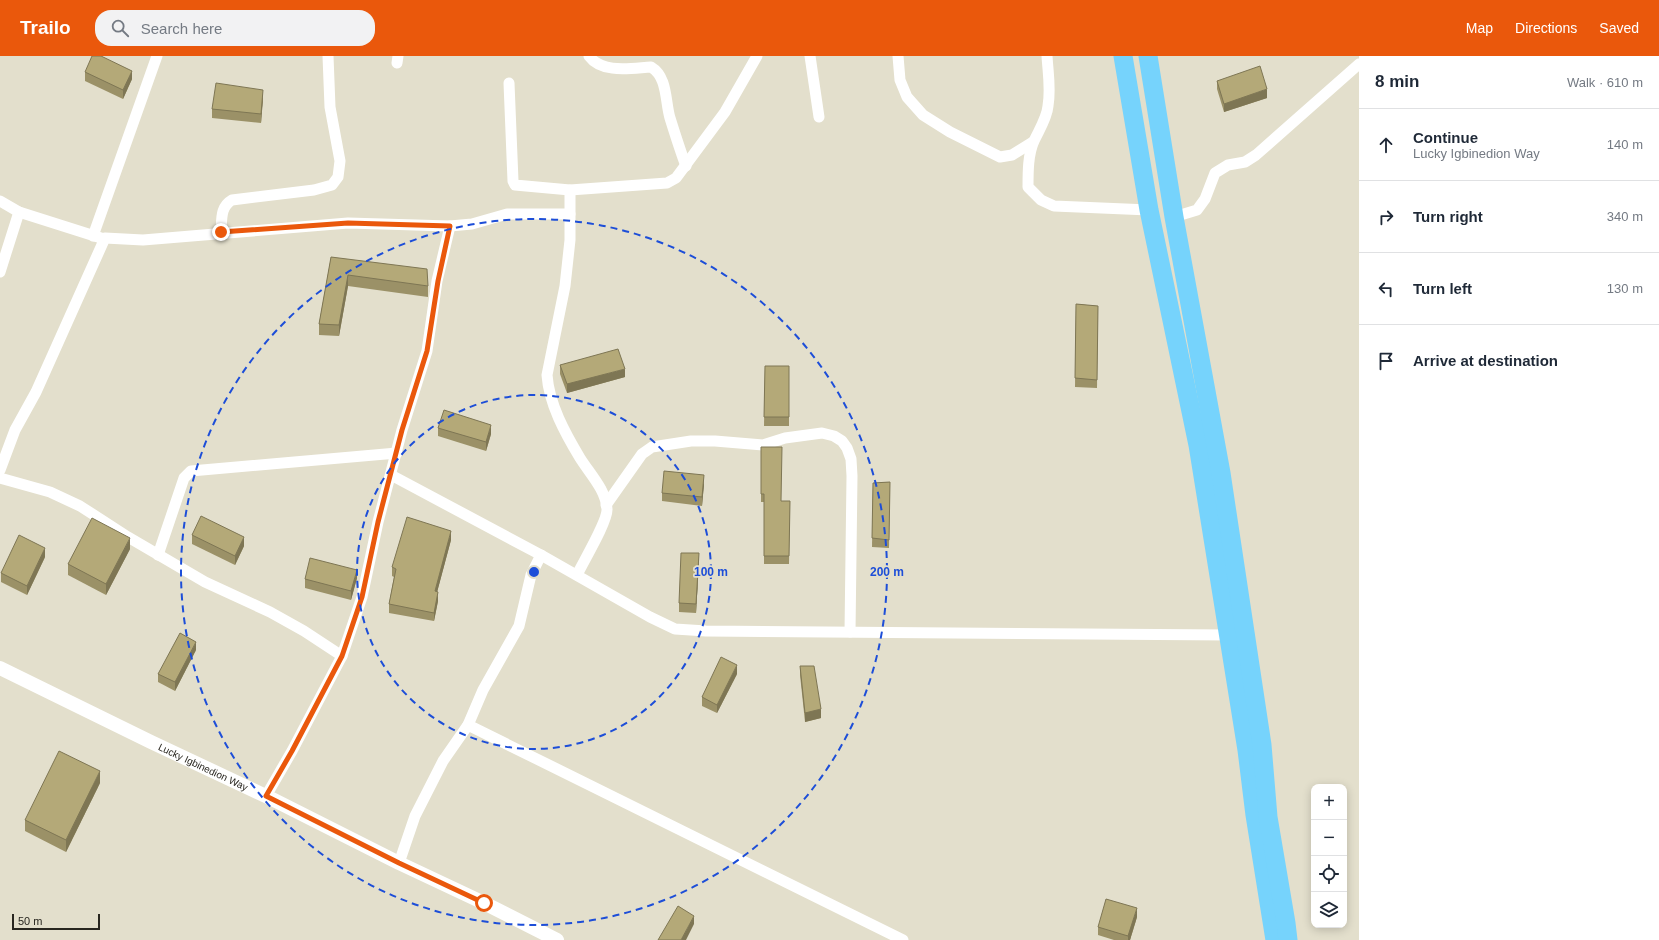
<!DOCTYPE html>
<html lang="en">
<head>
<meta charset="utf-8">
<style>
  body { margin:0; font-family:Helvetica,sans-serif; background:#f2f2f3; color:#1f2937 }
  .controls { position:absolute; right:12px; bottom:12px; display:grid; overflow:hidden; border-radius:8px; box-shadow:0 2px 10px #0003 }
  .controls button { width:36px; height:36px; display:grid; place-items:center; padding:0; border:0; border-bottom:1px solid #e0e1e3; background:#fff; color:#1f2937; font:20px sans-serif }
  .scale { position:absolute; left:12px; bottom:10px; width:88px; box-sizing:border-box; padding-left:4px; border:2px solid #28261f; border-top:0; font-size:11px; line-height:14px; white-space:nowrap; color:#28261f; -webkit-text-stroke:3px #e3dfcc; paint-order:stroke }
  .stop { position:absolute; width:12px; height:12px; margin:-9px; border:3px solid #ea580c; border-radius:50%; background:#fff }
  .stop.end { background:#ea580c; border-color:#fff; box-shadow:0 1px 4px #0008 }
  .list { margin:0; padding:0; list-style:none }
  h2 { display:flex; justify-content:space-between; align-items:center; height:52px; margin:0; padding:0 16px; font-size:17px }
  h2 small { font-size:13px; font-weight:400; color:#747a83 }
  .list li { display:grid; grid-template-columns:26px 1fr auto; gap:12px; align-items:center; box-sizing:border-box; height:72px; padding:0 16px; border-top:1px solid #e0e1e3 }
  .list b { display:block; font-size:15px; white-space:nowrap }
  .list p { margin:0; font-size:13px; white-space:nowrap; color:#747a83 }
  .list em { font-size:13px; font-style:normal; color:#747a83 }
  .icon { flex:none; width:22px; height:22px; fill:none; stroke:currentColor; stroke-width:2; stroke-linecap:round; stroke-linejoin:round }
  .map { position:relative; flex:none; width:1359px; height:884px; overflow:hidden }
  header { display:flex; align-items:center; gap:24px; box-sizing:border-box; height:56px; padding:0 20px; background:#ea580c; color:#fff }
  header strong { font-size:19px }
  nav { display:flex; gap:22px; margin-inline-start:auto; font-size:14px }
  .search { width:280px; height:36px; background:#f2f2f3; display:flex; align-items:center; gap:10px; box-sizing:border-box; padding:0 14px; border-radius:16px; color:#747a83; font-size:15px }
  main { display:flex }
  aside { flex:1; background:#fff }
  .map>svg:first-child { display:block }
</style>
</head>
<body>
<header>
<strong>Trailo</strong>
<div class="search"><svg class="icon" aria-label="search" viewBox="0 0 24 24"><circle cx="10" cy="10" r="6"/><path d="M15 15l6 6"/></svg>Search here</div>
<nav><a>Map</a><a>Directions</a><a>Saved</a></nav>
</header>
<main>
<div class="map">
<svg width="1359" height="884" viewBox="0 0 1359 884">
  <rect width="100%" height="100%" fill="#e3dfcc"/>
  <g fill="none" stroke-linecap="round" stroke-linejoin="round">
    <!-- minor -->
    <g stroke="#fff" stroke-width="11">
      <path d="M589,0C602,18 632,12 651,11C668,21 665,46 670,62C675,78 680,94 686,110"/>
      <polyline points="810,0 819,61"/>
      <polyline points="898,0 900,24 907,41 923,59 950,76 1000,101 1012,99 1033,86"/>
      <path d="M1047,0C1048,17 1051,33 1048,50C1047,62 1039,74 1034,85C1028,98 1028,116 1028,131L1041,144L1054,150L1149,154"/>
      <polyline points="397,7 398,0"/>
      <polyline points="509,27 513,125 515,129 570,134 667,127 676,122 725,56 757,0"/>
      <path d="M570,134V184L565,230L547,319C549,348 565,377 580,402C590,418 606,434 607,453C608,465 583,506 577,519"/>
      <polyline points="0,145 19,156 101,182"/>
      <polyline points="1174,161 1197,154 1205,143 1215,117 1228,109 1245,106 1256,99 1359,8"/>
      <path d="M221,176C222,163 220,151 232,144L314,134L332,129L338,121L340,105L330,51L328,0"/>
      <polyline points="93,180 157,0"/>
      <polyline points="0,216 19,156"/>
      <polyline points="0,414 15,374 36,336 105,182 143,184 348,167 450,170 472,168 507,158 570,158"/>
      <polyline points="391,419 541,499 650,561 675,573 706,575 1228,579"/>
      <polyline points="0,422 50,436 80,450 128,481 205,526 270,556 304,575 342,600"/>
      <polyline points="606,449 642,398 652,391 691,385 715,385 763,389 785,382 822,377 834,380 842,385 847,392 851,403 852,420 850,576"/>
      <polyline points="158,499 184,422 191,415 397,397"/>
      <polyline points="468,669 903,884"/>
      <polyline points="266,740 292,695 342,600 362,541 378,466 402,374 427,295 437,225 450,170"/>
      <polyline points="399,807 415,760 443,705 468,669 483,634 519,570 531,519 541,499"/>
    </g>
    <!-- tertiary -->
    <path stroke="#fff" stroke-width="14" id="s1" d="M0,612L151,686L272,743L399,807L484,847L557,884"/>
    <!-- trunk -->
    <g stroke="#76d3fc" stroke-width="19">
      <polyline points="1123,0 1149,154 1198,389 1247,694 1255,759 1275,884"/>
      <polyline points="1148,0 1174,161 1221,417 1262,689 1268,761 1286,867 1288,884"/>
    </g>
  </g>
  <!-- wall -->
  <g fill="#9b9167">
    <polygon points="85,16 132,23 123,43 85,25"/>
    <polygon points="1217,25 1267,42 1224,56 1217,33"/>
    <polygon points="263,42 261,67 212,62 212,53"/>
    <polygon points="331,201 428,230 428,241 348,230 339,280 319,279 319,268"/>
    <polygon points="1076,248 1098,250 1097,332 1075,331"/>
    <polygon points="560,309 625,321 567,337 560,318"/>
    <polygon points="765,310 789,310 789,370 764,370"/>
    <polygon points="438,372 491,378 486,395 438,380"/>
    <polygon points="761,391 781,445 790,445 789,508 764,508 764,446 761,446"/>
    <polygon points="890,426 889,492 872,491 873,427"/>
    <polygon points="704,428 702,450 662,445 662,437"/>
    <polygon points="192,479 244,490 235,509 192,488"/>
    <polygon points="451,484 437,536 438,545 434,565 389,557 389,548 394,521 392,520 392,511"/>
    <polygon points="130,493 106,539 68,519 68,508"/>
    <polygon points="45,501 27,539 1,526 1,517"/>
    <polygon points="699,506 696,557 679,556 679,547"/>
    <polygon points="357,522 351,544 305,532 305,523"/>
    <polygon points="196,594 175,635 158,626 158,618"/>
    <polygon points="800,610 821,662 805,666 800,619"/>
    <polygon points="737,618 717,657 702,650 702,641"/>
    <polygon points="100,727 66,796 25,775 25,764"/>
    <polygon points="1137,861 1130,884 1114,884 1098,879 1098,871"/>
  </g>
  <!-- shaded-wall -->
  <g fill="#7e7654">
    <polygon points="132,15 132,23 123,43 123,34"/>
    <polygon points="1267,33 1267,42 1224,56 1224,48"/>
    <polygon points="263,34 263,42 261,67 261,58"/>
    <polygon points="348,219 348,230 339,280 339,269"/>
    <polygon points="625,313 625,321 567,337 567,328"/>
    <polygon points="491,369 491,378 486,395 486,386"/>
    <polygon points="704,419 704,428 702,450 702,441"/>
    <polygon points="451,475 451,484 435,544 435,535"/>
    <polygon points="244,481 244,490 235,509 235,500"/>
    <polygon points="130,482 130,493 106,539 106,528"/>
    <polygon points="45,492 45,501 27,539 27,530"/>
    <polygon points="699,497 699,506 696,557 696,548"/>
    <polygon points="357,514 357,522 351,544 351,535"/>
    <polygon points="438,536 438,545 434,565 434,557"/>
    <polygon points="196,586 196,594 175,635 175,626"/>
    <polygon points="737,609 737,618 717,657 717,649"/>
    <polygon points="821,653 821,662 805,666 805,657"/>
    <polygon points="100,715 100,727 66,796 66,784"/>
    <polygon points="1137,852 1137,861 1130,884 1128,884 1128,880"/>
    <polygon points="694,860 694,868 686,884 681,884"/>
  </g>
  <!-- building -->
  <g fill="#b4a978" stroke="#7e7654">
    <polygon points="92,0 101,0 132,15 123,34 85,16"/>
    <polygon points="1260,10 1267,33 1224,48 1217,25"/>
    <polygon points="216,27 263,34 261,58 212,53"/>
    <polygon points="331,201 427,213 428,230 348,219 339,269 319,268"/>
    <polygon points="1076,248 1098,250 1097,324 1075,322"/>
    <polygon points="618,293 625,313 567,328 560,309"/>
    <polygon points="765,310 789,310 789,361 764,361"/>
    <polygon points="444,354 491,369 486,386 438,372"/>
    <polygon points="761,391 782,391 781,445 790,445 789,500 764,500 764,438 761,438"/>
    <polygon points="664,415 704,419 702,441 662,437"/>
    <polygon points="890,426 889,484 872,482 873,427"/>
    <polygon points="201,460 244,481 235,500 192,479"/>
    <polygon points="407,461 451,475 435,535 438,536 434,557 389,548 396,513 392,511"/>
    <polygon points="92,462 130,482 106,528 68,508"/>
    <polygon points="19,479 45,492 27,530 1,517"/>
    <polygon points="681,497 699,497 696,548 679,547"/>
    <polygon points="310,502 357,514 351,535 305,523"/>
    <polygon points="180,577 196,586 175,626 158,618"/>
    <polygon points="721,601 737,609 717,649 702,641"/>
    <polygon points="800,610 814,610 821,653 805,657"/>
    <polygon points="59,695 100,715 66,784 25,764"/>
    <polygon points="1106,843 1137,852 1128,880 1098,871"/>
    <polygon points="678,850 694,860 681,884 658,884"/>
  </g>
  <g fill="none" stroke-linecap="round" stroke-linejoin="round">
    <!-- route -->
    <polyline stroke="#ea580c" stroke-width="5" points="221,176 348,167 450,170 438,225 427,295 402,374 378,466 362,541 342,600 292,695 266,740 399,807 484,847"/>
  </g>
  <!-- distance rings -->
  <g fill="none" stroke="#1d4ed8" stroke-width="2" stroke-dasharray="7 5">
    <circle cx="534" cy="516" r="177"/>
    <circle cx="534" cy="516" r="353"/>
  </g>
  <g text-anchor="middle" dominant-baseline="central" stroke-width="3.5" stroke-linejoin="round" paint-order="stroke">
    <!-- street labels -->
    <g font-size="10" fill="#28261f" stroke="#e3dfcc">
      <text stroke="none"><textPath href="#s1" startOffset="226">Lucky Igbinedion Way</textPath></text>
    </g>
  </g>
  <circle cx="534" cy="516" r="6" fill="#1d4ed8" stroke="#e3dfcc" stroke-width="2"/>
  <g font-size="12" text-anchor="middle" font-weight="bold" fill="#1d4ed8" stroke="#e3dfcc" stroke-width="3.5" stroke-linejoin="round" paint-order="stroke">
    <text x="711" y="520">100 m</text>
    <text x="887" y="520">200 m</text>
  </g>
</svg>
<div class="controls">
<button>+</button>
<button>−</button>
<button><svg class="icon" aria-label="locate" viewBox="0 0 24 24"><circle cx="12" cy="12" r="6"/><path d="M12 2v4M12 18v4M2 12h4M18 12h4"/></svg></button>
<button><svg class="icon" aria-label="layers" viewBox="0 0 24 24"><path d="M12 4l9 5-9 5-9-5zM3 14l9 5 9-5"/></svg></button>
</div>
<div class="scale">50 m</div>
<div class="stop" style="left:484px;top:847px"></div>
<div class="stop end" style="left:221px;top:176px"></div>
</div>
<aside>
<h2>8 min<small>Walk · 610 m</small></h2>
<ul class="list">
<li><svg class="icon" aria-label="ahead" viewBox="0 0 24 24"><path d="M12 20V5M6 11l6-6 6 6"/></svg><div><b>Continue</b><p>Lucky Igbinedion Way</p></div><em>140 m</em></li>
<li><svg class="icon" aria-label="right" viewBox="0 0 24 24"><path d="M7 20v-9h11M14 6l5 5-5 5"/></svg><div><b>Turn right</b></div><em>340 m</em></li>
<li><svg class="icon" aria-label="left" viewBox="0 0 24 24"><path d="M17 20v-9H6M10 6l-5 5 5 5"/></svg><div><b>Turn left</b></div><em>130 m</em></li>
<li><svg class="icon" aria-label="arrive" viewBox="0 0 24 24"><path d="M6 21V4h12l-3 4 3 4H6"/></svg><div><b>Arrive at destination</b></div></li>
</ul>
</aside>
</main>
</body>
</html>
